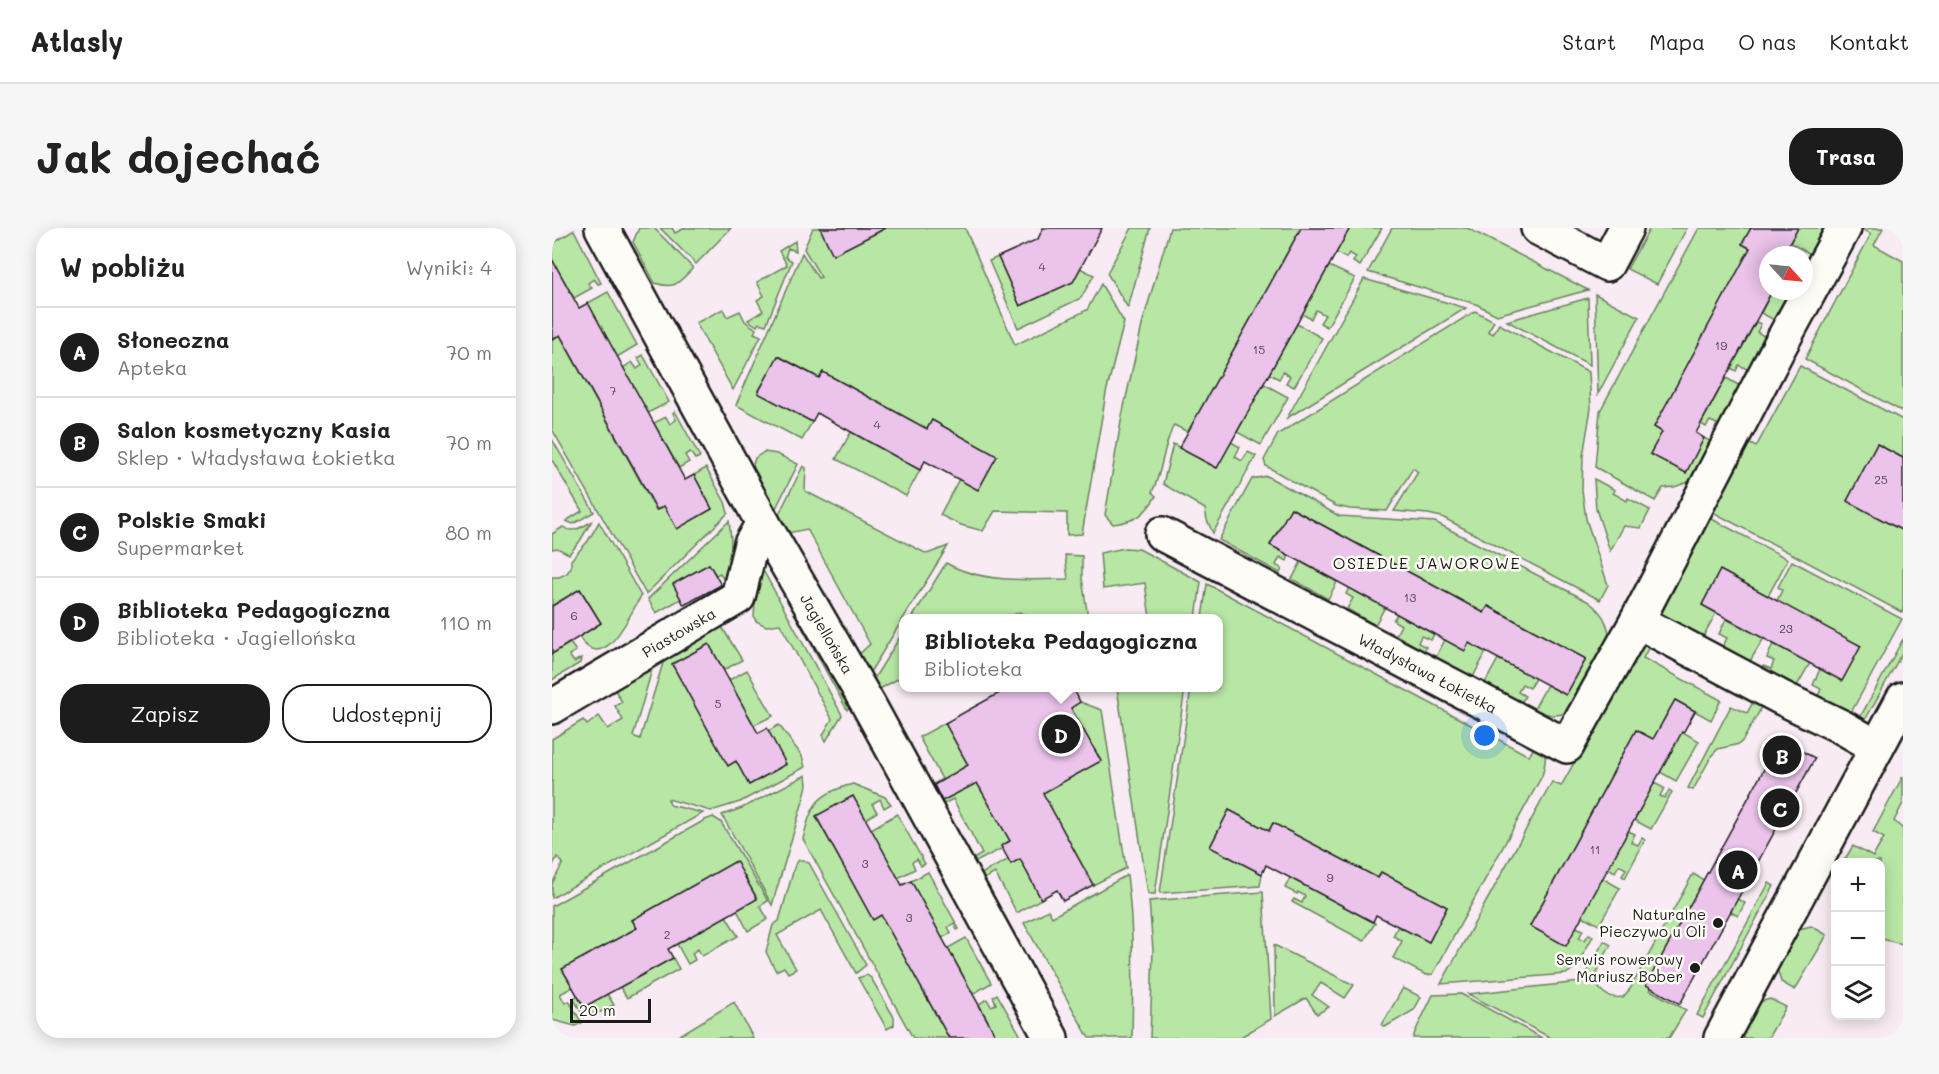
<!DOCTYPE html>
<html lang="pl">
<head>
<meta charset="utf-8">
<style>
  body { margin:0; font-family:Mali,sans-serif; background:#f6f6f6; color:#222 }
  .controls { position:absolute; right:18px; bottom:18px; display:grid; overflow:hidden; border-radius:12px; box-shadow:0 3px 15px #0003 }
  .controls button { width:54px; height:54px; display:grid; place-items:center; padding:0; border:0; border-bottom:2px solid #e0e0e0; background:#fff; color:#222; font:30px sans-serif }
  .compass { position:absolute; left:1207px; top:18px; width:54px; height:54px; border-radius:50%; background:#fff; box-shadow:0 3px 15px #0003; rotate:117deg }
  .scale { position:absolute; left:18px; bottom:15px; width:81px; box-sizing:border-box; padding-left:6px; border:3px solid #1c1c1c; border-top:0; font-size:16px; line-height:21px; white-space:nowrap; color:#1c1c1c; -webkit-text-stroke:4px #fdfcf7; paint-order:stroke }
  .you { position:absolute; left:933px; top:508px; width:21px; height:21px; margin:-15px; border:4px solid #fff; border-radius:50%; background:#1a73e8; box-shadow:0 0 0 9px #1a73e833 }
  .badge { display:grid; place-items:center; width:39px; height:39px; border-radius:50%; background:#1c1c1c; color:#fff; font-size:20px; font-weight:700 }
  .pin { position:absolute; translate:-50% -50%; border:3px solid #fff; box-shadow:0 2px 6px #0006 }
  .popup { position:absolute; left:347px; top:386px; width:324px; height:78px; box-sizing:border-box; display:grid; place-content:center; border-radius:12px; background:#fff; filter:drop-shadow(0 2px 4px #0005); font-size:20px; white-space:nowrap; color:#767676 }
  .popup b { font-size:22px; color:#222 }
  .popup::after { content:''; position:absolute; left:50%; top:100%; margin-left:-12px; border:12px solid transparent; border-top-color:#fff }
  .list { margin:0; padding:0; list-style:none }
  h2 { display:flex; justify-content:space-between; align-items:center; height:78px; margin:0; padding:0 24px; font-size:26px }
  h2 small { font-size:20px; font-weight:400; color:#767676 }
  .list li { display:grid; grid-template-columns:39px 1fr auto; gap:18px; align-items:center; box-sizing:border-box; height:90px; padding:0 24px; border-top:2px solid #e0e0e0 }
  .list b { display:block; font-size:22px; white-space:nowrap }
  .list p { margin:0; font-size:20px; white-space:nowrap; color:#767676 }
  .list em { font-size:20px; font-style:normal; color:#767676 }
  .actions { display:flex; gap:12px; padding:18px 24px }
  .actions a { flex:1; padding:14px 0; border:2px solid #1c1c1c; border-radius:24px; text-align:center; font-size:21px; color:#1c1c1c }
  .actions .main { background:#1c1c1c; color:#fff }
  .icon { flex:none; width:33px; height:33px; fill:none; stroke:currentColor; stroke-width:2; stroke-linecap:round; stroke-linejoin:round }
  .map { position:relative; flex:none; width:1351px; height:810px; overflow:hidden; border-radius:24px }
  header { display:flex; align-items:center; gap:36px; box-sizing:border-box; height:84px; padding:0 30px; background:#fff; border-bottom:2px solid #e0e0e0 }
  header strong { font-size:28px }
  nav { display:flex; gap:33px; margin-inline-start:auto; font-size:21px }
  .intro { display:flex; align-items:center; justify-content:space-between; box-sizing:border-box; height:144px; padding:0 36px }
  h1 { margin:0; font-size:42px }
  .button { padding:15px 27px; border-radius:24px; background:#1c1c1c; color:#fff; font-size:21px; font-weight:700 }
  main { display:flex; gap:36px; padding:0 36px }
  aside { flex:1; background:#fff; border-radius:24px; box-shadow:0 3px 15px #0003 }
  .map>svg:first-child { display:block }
</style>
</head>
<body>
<header>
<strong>Atlasly</strong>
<nav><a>Start</a><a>Mapa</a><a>O nas</a><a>Kontakt</a></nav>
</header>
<div class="intro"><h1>Jak dojechać</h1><a class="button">Trasa</a></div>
<main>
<aside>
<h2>W pobliżu<small>Wyniki: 4</small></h2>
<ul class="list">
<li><span class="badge">A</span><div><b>Słoneczna</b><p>Apteka</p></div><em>70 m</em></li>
<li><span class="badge">B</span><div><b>Salon kosmetyczny Kasia</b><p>Sklep · Władysława Łokietka</p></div><em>70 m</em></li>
<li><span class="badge">C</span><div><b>Polskie Smaki</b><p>Supermarket</p></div><em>80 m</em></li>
<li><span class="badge">D</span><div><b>Biblioteka Pedagogiczna</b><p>Biblioteka · Jagiellońska</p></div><em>110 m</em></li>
</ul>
<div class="actions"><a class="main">Zapisz</a><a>Udostępnij</a></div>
</aside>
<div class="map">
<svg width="1351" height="810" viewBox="0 0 1351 810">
  <rect width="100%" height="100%" fill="#f8ebf3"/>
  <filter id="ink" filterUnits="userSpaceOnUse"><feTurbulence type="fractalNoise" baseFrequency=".0167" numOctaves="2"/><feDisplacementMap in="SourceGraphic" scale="12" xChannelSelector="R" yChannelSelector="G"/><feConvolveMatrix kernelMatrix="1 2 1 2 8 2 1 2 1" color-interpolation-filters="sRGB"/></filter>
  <g filter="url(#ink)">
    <!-- green -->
    <g fill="#b8e7a5" stroke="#6a8260" stroke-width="1.5">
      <path d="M87,0H102L141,40C127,54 124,62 103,55L81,14Z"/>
      <polygon points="108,0 120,0 123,5 133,0 179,0 144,36"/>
      <polygon points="261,0 413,0 463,117 535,82 549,56 572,94 554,165 530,306 515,307 515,285 443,283 431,303 409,297 388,287 407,251 427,261 444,228 380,192 370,210 369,198 271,144 262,160 262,147 227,128 206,164 260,194 250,212 184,177 250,25 266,50 269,49 252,21"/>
      <polygon points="580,0 598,0 576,80 555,45"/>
      <path d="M618,0H749L636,204L622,197C610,220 611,243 600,264L604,268C592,288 584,293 561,296L553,287L570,188L591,93Z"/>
      <polygon points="798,0 830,0 808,38 801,34 804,29 797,25 794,30 784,25"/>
      <polygon points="840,0 915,0 1036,62 945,87 924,76 816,44"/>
      <polygon points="1098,0 1135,0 1105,56 1075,41"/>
      <polygon points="1147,0 1199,0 1190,16 1208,26 1102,199 1119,208 1134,244 1152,210 1160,214 1139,253 1122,259 1111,260 1103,273 1043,239 1048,183"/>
      <polygon points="1246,0 1277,0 1262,28 1238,15"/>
      <polygon points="1309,0 1331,0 1322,17 1351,33 1351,184 1253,131 1319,6"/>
      <polygon points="22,2 49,55 46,56 42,51 36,55 40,60 22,70 0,31 0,16"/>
      <polygon points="243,13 244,23 236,20 233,29 240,33 214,97 207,95 205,98 196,92 211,83 205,72 212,68 205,54 235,37 227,23"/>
      <polygon points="446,29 468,78 521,54 528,40 542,47 529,70 466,100 437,33"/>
      <polygon points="777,38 803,50 775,99 768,95 773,87 764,82 759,91 750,86"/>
      <polygon points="812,51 914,80 735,190"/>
      <polygon points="1220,63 1243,63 1226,94 1209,85"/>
      <polygon points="56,64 85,117 65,129 36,75"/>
      <polygon points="1043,66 1087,89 1046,166"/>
      <polygon points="1036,70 1038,137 955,93"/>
      <polygon points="171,81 175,89 188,83 193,93 204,101 202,105 209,108 181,162 144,95"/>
      <polygon points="923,83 942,93 936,103 941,106 947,96 1037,144 1039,180 1031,228 1030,262 1034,291 1056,357 1048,372 890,289 876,286 842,283 866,244 861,240 835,283 798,281 784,278 714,238 712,232 726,206"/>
      <polygon points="1204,94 1209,96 1205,104 1212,108 1217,100 1221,102 1197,149 1192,147 1195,141 1187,137 1184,143 1179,140"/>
      <polygon points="745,96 770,110 742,159 734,155 738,148 731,144 727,151 717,146"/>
      <polygon points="16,102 10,111 104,282 121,273 125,300 160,281 142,247 154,240 173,274 176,285 94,366 0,201 0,111"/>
      <polygon points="91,127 117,174 96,185 71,140 80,134 85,141 90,137 86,130"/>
      <polygon points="1248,138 1351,192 1351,230 1325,216 1295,273 1351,303 1351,385 1157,282 1193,213 1204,219"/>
      <polygon points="1174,150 1190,159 1166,205 1162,203 1165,196 1158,193 1154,199 1149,196"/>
      <polygon points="712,156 736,169 709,217 685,204"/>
      <polygon points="123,183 148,229 143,231 138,224 133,227 137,234 127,240 102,195 114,189 118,196 124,192 121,185"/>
      <polygon points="299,204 368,242 354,268 284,231"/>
      <polygon points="0,211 42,284 21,296 14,293 30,283 0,232"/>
      <polygon points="679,214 688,219 683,229 690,233 696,224 704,228 661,305 655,292 653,281 611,256 621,216 664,240"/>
      <path d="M212,224L225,226L246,236L221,286C211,268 195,250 203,230Z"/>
      <polygon points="251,238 254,240 253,263 375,326 396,318 312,454 300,433 318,416 255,301 231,306 224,292"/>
      <path d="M715,248L787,288L883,294L1037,374C1052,386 1055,394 1059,413L1017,483C1004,490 996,487 982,481L995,457L1014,467L1034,431L937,378L932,385L739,280L718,317L737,327L735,333L728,329L724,337L730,341L728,345L667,312L700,251Z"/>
      <polygon points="1042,251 1063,262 1061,265 1075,273 1076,270 1098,282 1089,300 1072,298 1058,323 1044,281"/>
      <polygon points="1154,288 1236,331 1216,368 1168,343 1150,377 1164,385 1148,414 1108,392 1104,380"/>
      <path d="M177,293C180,314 180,337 174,357L168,345L164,347L157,336L122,356L129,371L104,385L96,371Z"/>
      <path d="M39,294L28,313L17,326L5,320L0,321V306L11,299C20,306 30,299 39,294Z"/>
      <path d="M47,294L89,368C77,388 52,448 27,409L49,395L28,361L0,378V349H7L14,346L19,340V332L36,313Z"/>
      <polygon points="573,320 587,321 649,354 644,390 598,390 593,355 551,361 548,325"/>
      <polygon points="215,325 298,476 295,482 210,326"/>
      <path d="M513,327L530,328V350L536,390H483L467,384L456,390H360L394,335C429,355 477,352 516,351Z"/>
      <polygon points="206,333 290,487 274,513 271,507 280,491 228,396 214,398 204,393 202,389"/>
      <polygon points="1240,333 1350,391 1296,490 1259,466 1266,468 1269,461 1261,457 1268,441 1225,373 1230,362 1226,359"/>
      <polygon points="749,334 785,354 776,371 740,351"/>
      <path d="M655,356L977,528L986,513C996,526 994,533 990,548L881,746L874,747L841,730L850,713L841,708L846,698L877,714L895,679L829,644L821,660L820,647L721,595L712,611L711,600L677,582L658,619L710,646L708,658L608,665L639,460H666V390H650Z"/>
      <polygon points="797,360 833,379 823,397 795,381 801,370 794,366"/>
      <polygon points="845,386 882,406 879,412 869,408 866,415 874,419 872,423 844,407 849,397 841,392"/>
      <polygon points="1174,391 1212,410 1195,438 1160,421 1163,415 1171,418 1175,410 1167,406"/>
      <polygon points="167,394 190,432 172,442 157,416 120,436 176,537 184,533 197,557 234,537 216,503 227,497 250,528 253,539 188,574 159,583 116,571 118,577 151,585 0,670 0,656 11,635 5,629 0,639 0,511 31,492 35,497 47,488 56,501 71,492 63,478 70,474 60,457 103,431 81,508 88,511 114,425"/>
      <polygon points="351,404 351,448 324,463 318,457"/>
      <polygon points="1351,411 1351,423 1311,496 1305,495"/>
      <polygon points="893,412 917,415 934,424 921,449 884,429"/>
      <polygon points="18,415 24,423 17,427 22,434 29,430 28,435 0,452 0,426"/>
      <polygon points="1221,416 1258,435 1242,463 1208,445 1211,438 1219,441 1222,433 1215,430"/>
      <polygon points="1093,417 1098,417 1091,430 1169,472 1159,492 1123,472 1111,493 1147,513 1124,553 1108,544 1120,522 1084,502 978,698 1014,717 1024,699 1031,702 1027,710 1033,712 1037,706 1041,708 1024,739 1014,746 889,756 1000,554 1009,558 1077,437 1089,420"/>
      <polygon points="946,431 983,450 978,460 970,456 966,464 973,468 969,475 933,455"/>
      <polygon points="195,442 221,488 202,497 177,452"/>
      <polygon points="565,460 633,460 603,666 596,666"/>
      <polygon points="1205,467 1209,477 1207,484 1191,512 1187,516 1166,521 1160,527 1141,562 1136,560 1179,478 1195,485"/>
      <polygon points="528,474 550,482 574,640 541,657 475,537 548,532 519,480"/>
      <polygon points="393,495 416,537 408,542 409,545 382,563 373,561 390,551 367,509"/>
      <polygon points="254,547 255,557 251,573 220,677 170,587 190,580"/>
      <polygon points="1351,548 1351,575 1342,593 1351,601 1351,716 1329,711 1328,634 1291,634 1301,618 1321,629 1332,610 1321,604"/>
      <polygon points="415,555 425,555 458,613 450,617 451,620 420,636 414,635 430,626 401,571 384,580 384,575"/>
      <polygon points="1102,555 1112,560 1108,568 1113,570 1117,562 1120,564 1099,601 1082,592"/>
      <path d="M301,556L333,569L339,576L332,580L328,571L320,576L325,584L314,591L301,568L264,589L321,691L339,682L332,692L397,810H361L251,611C260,576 264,566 301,556Z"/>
      <polygon points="345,586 373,636 369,638 365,631 360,634 363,641 346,650 319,601"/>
      <polygon points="161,589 169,594 216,673 208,678 216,691 196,703 185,682 205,670 184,634 80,692 90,710 87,712 81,702 11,741 21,759 8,766 13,775 17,773 30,795 23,798 0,792 0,678 153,592"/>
      <polygon points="1076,603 1083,606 1079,614 1086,617 1090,610 1093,612 1073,650 1070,648 1074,641 1067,637 1063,644 1056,640"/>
      <polygon points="457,631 468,631 489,671 465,685 443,645 425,655 429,646"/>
      <polygon points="247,632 251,632 257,635 314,737 304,745 269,682 225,707 244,741 236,745 232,739 224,743 214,724 221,697 227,693 243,637"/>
      <polygon points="376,644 407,701 405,702 402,695 396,699 399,705 390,710 359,653"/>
      <path d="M1141,646L1193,675L1186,688L1151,669L1098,762L1134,782L1117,810H999L916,766L1029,754L1052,713L1059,717C1051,732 1034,752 1052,765C1058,770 1064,770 1071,769L1078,761Z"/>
      <path d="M575,647C582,702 581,755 580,810H537L472,695L496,682L500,689Z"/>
      <polygon points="738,650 823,695 812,713 740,674 742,671 750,675 753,668 746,664 745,666 733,660"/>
      <polygon points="1050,650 1068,660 1047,697 1030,688"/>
      <polygon points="1217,655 1222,658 1151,790 1145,787"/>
      <polygon points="711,664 719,791 687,810 598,810 601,722 597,673"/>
      <polygon points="174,688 186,708 150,728 146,721 140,725 143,732 136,736 125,716"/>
      <polygon points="1259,698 1275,707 1243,762 1229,754 1224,737 1243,702"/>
      <polygon points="414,710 439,755 421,766 396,720"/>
      <polygon points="722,717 802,757 793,770 769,755 760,767 777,779 765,786 754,770 723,788"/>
      <polygon points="121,730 127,741 75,770 68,759"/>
      <polygon points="315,747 319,750 342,789 342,797 335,801 306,750"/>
      <polygon points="851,760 869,769 862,782 833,799 830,797"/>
      <polygon points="55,766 62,777 41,788 37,781 30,785 21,770 26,768 32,779"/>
      <polygon points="445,766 470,810 462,810 461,807 456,810 445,810 427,776 435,771 439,778 444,776 441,768"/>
      <polygon points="909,766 990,810 861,810 863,804 881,767"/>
      <polygon points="1218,771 1234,779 1216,810 1184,810 1204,775"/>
      <polygon points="182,774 201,810 123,810"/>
    </g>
    <!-- building -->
    <g fill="#ebc3eb" stroke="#1c1c1c" stroke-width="1.5">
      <polygon points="268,0 334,0 281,27"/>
      <polygon points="491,0 550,0 521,54 468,78 446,29 486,11"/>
      <polygon points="749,0 798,0 665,240 627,220"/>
      <polygon points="1199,0 1246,0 1232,25 1237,27 1216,27 1216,63 1220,63 1144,205 1152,210 1134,245 1098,226 1110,204 1102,199 1198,20 1190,16"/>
      <polygon points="0,31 27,80 36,75 133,252 142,247 160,281 125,301 112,278 105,282 8,107 0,111"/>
      <polygon points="226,128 267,150 271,144 375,201 380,192 445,228 426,262 373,233 368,242 265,185 260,194 206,165"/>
      <polygon points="1325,216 1351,230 1351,303 1295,273"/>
      <polygon points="739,280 932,385 936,378 1034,431 1014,467 917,415 913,423 718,317"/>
      <polygon points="157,336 169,357 132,377 121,356"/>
      <polygon points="1168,342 1309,418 1290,453 1150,377"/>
      <polygon points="28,361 49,395 0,426 0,378"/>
      <polygon points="157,416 206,505 215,500 234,536 197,557 184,533 176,538 120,436"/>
      <polygon points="458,459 521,459 528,474 519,480 549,533 491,565 541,657 511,673 505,662 489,671 468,631 459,636 449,618 458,613 425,555 390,573 382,557 416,537 393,495"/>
      <polygon points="1123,472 1143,483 1131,505 1130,504 1014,718 978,698 1084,502 1101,511"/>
      <polygon points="1228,512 1263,530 1128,776 1094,757"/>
      <polygon points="301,568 350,657 359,653 445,810 397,810 329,687 321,692 264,588"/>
      <polygon points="677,582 717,603 721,595 826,650 829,644 895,679 877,714 824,687 821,694 714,637 710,646 658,619"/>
      <polygon points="184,633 205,671 116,721 121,730 32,779 10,741 85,700 80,692"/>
    </g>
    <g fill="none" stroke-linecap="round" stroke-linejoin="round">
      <!-- minor casing -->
      <g stroke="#1c1c1c" stroke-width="38">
        <g id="minor">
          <path id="s1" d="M50,0L211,295L316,476L499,810"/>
          <polyline points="986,0 1055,36 1074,0"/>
          <polyline points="1292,0 1226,121 1085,393 1228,469 1290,499 1325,519"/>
          <path id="s2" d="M610,306L1015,518L1085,393"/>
          <path id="s3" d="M0,479L186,369L199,316L211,295"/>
          <polyline points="1169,810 1351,471"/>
        </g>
      </g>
      <!-- minor -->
      <use href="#minor" stroke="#fdfcf7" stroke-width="33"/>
    </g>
  </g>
  <!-- markers -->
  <g fill="#1c1c1c" stroke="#fdfcf7" stroke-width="2">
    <circle cx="1166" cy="695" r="6"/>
    <circle cx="1143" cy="740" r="6"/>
  </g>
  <g text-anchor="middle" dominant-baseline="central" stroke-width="5" stroke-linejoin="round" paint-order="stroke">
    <!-- number labels -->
    <g font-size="12" fill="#504650">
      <text x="490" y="38">4</text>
      <text x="1169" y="117">19</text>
      <text x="707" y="121">15</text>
      <text x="61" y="162">7</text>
      <text x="325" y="196">4</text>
      <text x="1329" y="251">25</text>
      <text x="858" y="369">13</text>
      <text x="22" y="387">6</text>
      <text x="1234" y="400">23</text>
      <text x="166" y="475">5</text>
      <text x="1043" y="621">11</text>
      <text x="313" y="635">3</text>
      <text x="778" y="649">9</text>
      <text x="357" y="689">3</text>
      <text x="115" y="706">2</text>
    </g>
    <!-- street labels -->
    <g font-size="15" fill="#1c1c1c" stroke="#fdfcf7">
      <text stroke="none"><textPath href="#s3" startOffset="147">Piastowska</textPath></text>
      <text stroke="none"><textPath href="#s1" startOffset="464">Jagiellońska</textPath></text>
      <text stroke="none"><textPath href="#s2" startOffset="300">Władysława Łokietka</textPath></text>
    </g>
    <!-- poi labels -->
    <g font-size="15" fill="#1c1c1c" stroke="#fdfcf7" text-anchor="end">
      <text x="1154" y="686">Naturalne<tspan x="1154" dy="17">Pieczywo u Oli</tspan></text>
      <text x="1131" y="731">Serwis rowerowy<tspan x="1131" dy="17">Mariusz Bober</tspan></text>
    </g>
    <!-- neighbourhood labels -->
    <g font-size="16" letter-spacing="1.5" fill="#1c1c1c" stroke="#fdfcf7">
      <text x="875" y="334">OSIEDLE JAWOROWE</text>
    </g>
  </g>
</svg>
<div class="controls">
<button>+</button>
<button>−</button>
<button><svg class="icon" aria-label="layers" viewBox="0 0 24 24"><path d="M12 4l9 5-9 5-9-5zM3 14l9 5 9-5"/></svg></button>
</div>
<svg class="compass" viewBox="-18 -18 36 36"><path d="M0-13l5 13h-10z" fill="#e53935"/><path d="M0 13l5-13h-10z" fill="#767676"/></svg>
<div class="scale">20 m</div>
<div class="you"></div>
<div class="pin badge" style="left:1186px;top:642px">A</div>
<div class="pin badge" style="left:1230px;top:527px">B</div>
<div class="pin badge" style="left:1228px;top:580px">C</div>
<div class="pin badge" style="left:509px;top:506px">D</div>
<div class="popup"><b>Biblioteka Pedagogiczna</b>Biblioteka</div>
</div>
</main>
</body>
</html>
